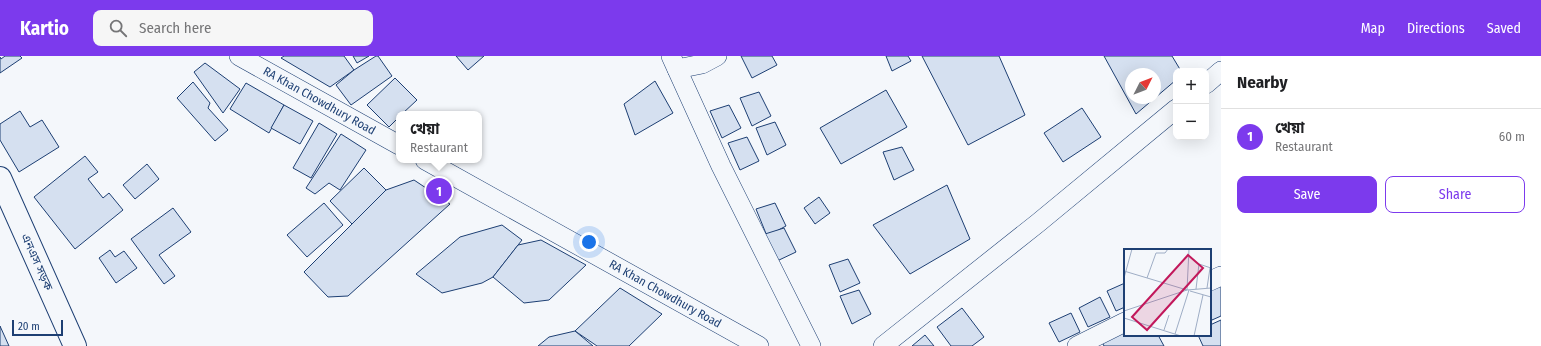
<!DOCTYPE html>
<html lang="en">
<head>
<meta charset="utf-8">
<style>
  body { margin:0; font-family:"Fira Sans Condensed","Noto Sans Bengali",sans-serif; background:#f6f6f6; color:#202124 }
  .controls { position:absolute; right:12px; top:12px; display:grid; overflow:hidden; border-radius:8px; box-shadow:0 4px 16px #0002 }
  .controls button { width:36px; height:36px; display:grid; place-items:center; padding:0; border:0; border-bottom:1px solid #e0e0e0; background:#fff; color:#202124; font:20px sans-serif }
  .compass { position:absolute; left:1125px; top:12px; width:36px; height:36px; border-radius:50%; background:#fff; box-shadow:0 4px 16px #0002; rotate:48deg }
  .scale { position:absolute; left:12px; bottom:10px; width:51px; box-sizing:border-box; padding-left:4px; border:2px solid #1d3f73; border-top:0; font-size:11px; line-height:14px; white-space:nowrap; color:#1d3f73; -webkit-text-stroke:3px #f4f7fb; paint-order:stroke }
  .you { position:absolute; left:589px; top:186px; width:14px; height:14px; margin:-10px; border:3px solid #fff; border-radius:50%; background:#1a73e8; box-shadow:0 0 0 6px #1a73e833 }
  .badge { display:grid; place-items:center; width:26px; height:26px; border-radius:50%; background:#7c3aed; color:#fff; font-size:13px; font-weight:700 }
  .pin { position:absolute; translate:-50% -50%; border:2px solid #fff; box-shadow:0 1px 4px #0006 }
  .popup { position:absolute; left:396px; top:55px; width:86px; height:52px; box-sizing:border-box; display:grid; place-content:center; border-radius:8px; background:#fff; filter:drop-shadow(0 1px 3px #0005); font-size:13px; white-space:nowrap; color:#757577 }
  .popup b { font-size:15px; color:#202124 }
  .popup::after { content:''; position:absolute; left:50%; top:100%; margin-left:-8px; border:8px solid transparent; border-top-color:#fff }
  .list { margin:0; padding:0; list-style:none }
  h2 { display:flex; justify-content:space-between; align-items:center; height:52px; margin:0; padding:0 16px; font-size:17px }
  h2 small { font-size:13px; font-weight:400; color:#757577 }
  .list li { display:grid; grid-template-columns:26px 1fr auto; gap:12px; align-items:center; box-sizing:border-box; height:56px; padding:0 16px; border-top:1px solid #e0e0e0 }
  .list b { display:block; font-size:15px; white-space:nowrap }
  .list p { margin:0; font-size:13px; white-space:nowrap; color:#757577 }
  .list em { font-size:13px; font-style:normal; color:#757577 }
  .actions { display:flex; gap:8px; padding:12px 16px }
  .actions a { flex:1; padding:9px 0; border:1px solid #7c3aed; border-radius:8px; text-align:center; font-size:14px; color:#7c3aed }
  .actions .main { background:#7c3aed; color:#fff }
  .icon { flex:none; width:22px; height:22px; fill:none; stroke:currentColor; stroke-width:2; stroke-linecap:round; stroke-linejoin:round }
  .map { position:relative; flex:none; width:1221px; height:290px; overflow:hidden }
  header { display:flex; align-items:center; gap:24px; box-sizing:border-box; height:56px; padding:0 20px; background:#7c3aed; color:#fff }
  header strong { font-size:19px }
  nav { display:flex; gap:22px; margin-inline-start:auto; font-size:14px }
  .search { width:280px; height:36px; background:#f6f6f6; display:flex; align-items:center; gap:10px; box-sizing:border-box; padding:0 14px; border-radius:8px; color:#757577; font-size:15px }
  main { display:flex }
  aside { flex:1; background:#fff }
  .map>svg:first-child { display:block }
</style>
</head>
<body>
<header>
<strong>Kartio</strong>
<div class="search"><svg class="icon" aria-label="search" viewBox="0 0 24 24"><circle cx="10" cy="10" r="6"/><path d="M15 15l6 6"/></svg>Search here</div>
<nav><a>Map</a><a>Directions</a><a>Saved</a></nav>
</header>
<main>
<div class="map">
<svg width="1221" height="290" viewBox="0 0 1221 290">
  <rect width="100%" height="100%" fill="#f4f7fb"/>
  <!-- building -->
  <g fill="#d5e0f0" stroke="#1d3f73" fill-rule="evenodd">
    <polygon points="5,0 20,0 22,2 0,17 0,1 1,3"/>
    <polygon points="284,0 344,0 354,14 330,31 281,2"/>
    <polygon points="353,0 369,0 357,7"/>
    <polygon points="376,0 378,0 392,20 351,49 336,29 354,14"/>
    <polygon points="456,0 484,0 468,14"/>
    <polygon points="741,0 772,0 777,9 752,22"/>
    <polygon points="886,0 908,0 911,5 892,15"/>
    <polygon points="922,0 999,0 1025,59 968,89"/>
    <path d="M1104,0H1172L1181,15H1176V24L1136,58ZM1131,18H1155V42H1131Z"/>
    <polygon points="205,7 240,33 223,57 194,16"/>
    <polygon points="395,22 417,44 402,58 399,58 399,61 389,71 367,49"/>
    <polygon points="655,25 673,57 635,79 624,48"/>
    <polygon points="193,26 210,47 208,52 228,74 215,85 177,42"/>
    <polygon points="246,27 284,49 269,77 230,53"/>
    <polygon points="886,34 907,71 841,108 820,72"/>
    <polygon points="759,36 771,60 752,70 740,42"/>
    <polygon points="284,49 313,65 300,88 271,72"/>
    <polygon points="729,49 741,72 722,82 710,55"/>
    <polygon points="1082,52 1101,81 1063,106 1044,77"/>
    <polygon points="20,55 30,71 42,64 59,91 19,116 0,84 0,68"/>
    <polygon points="775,66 786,89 767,99 756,72"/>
    <polygon points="319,67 337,78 311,122 293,112"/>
    <polygon points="341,78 366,94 340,134 329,127 315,138 306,132"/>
    <polygon points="747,81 759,105 740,114 728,87"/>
    <polygon points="902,91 914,114 894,124 883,96"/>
    <polygon points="85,100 98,116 88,123 103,142 109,137 123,154 75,193 34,141"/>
    <polygon points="147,108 159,123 135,143 123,129"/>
    <polygon points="364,112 386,134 352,168 330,145"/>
    <polygon points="414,124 450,148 348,240 328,241 304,216 386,134"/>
    <polygon points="947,129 970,183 910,218 873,169"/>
    <polygon points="819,141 830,157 815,168 804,152"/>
    <polygon points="324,147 343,169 307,201 287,179"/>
    <polygon points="775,147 786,170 767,180 756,153"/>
    <polygon points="173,152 191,176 159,199 175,220 164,228 131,183"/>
    <polygon points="502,169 522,184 493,221 482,227 442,237 416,218 460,181"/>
    <polygon points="784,172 796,196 777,205 765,178"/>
    <polygon points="541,184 586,209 549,244 524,247 493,221 518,189"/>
    <polygon points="110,194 115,201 124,195 137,212 116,227 99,202"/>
    <polygon points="848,203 860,227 840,236 829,209"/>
    <polygon points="1221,226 1221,260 1212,264 1210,260 1210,231"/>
    <polygon points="1125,227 1125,251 1116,255 1107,235"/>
    <polygon points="620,232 662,258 629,290 597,290 575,275"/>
    <polygon points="859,234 871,258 852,268 840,240"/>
    <polygon points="1100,241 1110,261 1088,271 1079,252"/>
    <polygon points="962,252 984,281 972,290 951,290 937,271"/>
    <polygon points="1071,257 1080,276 1059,286 1049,267"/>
    <polygon points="1221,264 1221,290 1203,290 1198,279 1210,279 1210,269"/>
    <polygon points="0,270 9,290 0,290"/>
    <polygon points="1125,272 1125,279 1158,279 1164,290 1104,290 1101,284"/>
    <polygon points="575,275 593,290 538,290 549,281"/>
    <polygon points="925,279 934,290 912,290"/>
  </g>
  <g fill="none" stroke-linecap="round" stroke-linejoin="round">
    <!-- minor casing -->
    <g stroke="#1d3f73" stroke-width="20">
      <g id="minor">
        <path id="s1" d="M239,0L399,89"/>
        <polyline points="671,0 721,110 811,290"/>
        <polyline points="677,13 702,8 717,0"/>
        <polyline points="1206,28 1221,15"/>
        <path id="s2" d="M425,104L759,290"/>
        <polyline points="1210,225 1221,220"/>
        <polyline points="883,290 1038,167 1176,53"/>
        <polyline points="1077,290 1125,266"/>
      </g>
    </g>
    <!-- major casing -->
    <g stroke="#1d3f73" stroke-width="24">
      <polyline id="major" points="0,122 75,290"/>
    </g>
    <!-- minor -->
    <use href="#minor" stroke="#f4f7fb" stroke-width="19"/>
    <!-- major -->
    <use href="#major" stroke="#f4f7fb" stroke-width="22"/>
  </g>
  <g text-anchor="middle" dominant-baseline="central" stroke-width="3" stroke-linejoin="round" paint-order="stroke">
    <!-- street labels -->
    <g font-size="12" fill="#1d3f73" stroke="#f4f7fb">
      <text stroke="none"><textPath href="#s1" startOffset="92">RA Khan Chowdhury Road</textPath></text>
      <text transform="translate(37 206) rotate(66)">এনএস সড়ক</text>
      <text stroke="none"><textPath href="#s2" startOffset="275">RA Khan Chowdhury Road</textPath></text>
    </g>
  </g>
  <!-- overview -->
  <g transform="translate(1124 193)">
    <rect width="87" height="87" fill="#f4f7fb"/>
    <path fill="none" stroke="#9eadc5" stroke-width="1" d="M0,22L63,41L65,0M0,29L8,0M23,29L32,4H41L44,0M83,39L86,19M72,40L75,15L87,19M66,42L87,48M0,62L63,41L87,39M0,69L57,87M40,81L45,66M51,85L65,41M70,87L79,46"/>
    <path fill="#c2185b" fill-opacity="0.15" stroke="#c2185b" stroke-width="2" d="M64,6L79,19L23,81L8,68Z"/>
    <rect width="87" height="87" fill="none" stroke="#1d3f73" stroke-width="2"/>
  </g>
</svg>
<div class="controls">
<button>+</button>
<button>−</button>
</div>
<svg class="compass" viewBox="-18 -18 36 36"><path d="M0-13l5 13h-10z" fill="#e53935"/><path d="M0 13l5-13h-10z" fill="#757577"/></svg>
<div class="scale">20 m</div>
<div class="you"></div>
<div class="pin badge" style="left:439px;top:135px">1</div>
<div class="popup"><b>খেয়া</b>Restaurant</div>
</div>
<aside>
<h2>Nearby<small></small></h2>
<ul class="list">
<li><span class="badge">1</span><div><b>খেয়া</b><p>Restaurant</p></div><em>60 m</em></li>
</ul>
<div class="actions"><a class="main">Save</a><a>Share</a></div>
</aside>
</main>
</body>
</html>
